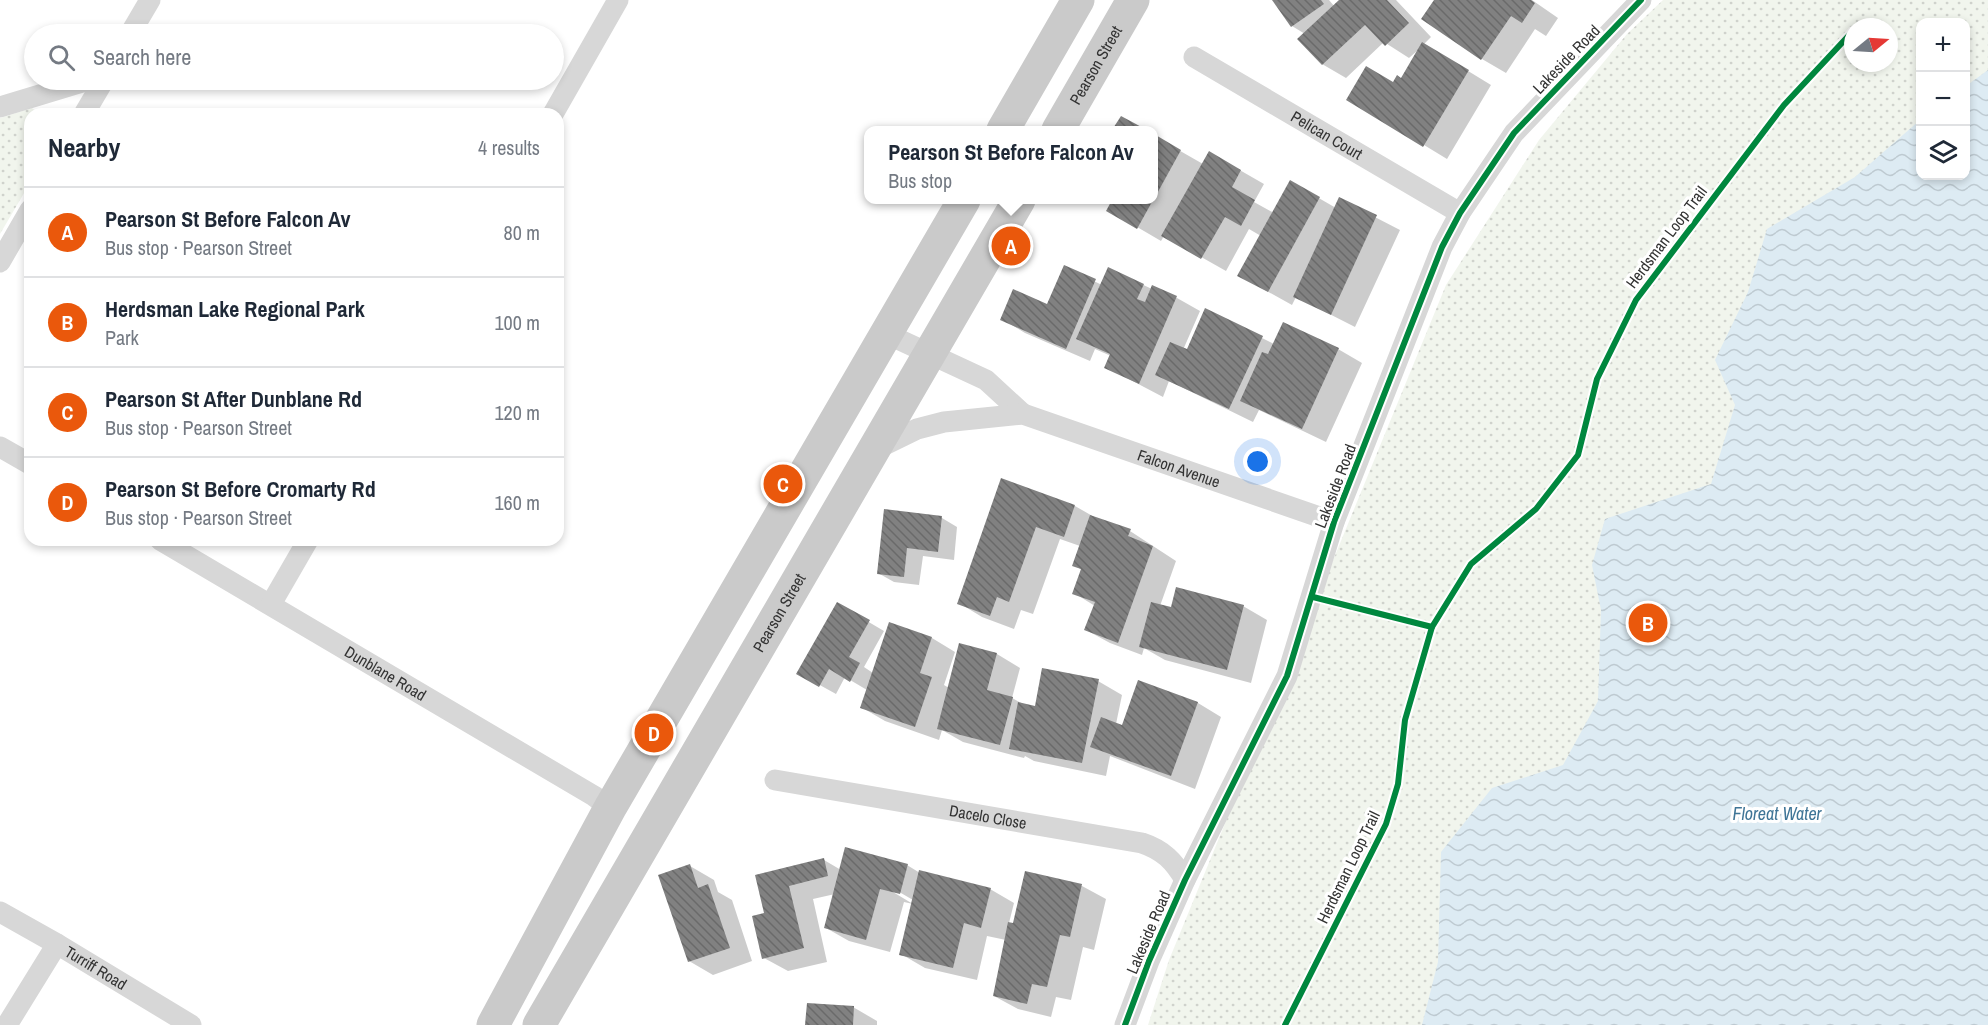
<!DOCTYPE html>
<html lang="en">
<head>
<meta charset="utf-8">
<style>
  body { margin:0; font-family:"Archivo Narrow",sans-serif; background:#f2f2f3; color:#1f2937 }
  .controls { position:absolute; right:18px; top:18px; display:grid; overflow:hidden; border-radius:12px; box-shadow:0 3px 9px #0003 }
  .controls button { width:54px; height:54px; display:grid; place-items:center; padding:0; border:0; border-bottom:2px solid #e0e1e3; background:#fff; color:#1f2937; font:30px sans-serif }
  .compass { position:absolute; left:1844px; top:18px; width:54px; height:54px; border-radius:50%; background:#fff; box-shadow:0 3px 9px #0003; rotate:72deg }
  .you { position:absolute; left:1258px; top:462px; width:21px; height:21px; margin:-15px; border:4px solid #fff; border-radius:50%; background:#1a73e8; box-shadow:0 0 0 9px #1a73e833 }
  .badge { display:grid; place-items:center; width:39px; height:39px; border-radius:50%; background:#ea580c; color:#fff; font-size:20px; font-weight:700 }
  .pin { position:absolute; translate:-50% -50%; border:3px solid #fff; box-shadow:0 2px 6px #0006 }
  .popup { position:absolute; left:864px; top:126px; width:294px; height:78px; box-sizing:border-box; display:grid; place-content:center; border-radius:12px; background:#fff; filter:drop-shadow(0 2px 4px #0005); font-size:20px; white-space:nowrap; color:#747a83 }
  .popup b { font-size:22px; color:#1f2937 }
  .popup::after { content:''; position:absolute; left:50%; top:100%; margin-left:-12px; border:12px solid transparent; border-top-color:#fff }
  .list { margin:0; padding:0; list-style:none }
  h2 { display:flex; justify-content:space-between; align-items:center; height:78px; margin:0; padding:0 24px; font-size:26px }
  h2 small { font-size:20px; font-weight:400; color:#747a83 }
  .list li { display:grid; grid-template-columns:39px 1fr auto; gap:18px; align-items:center; box-sizing:border-box; height:90px; padding:0 24px; border-top:2px solid #e0e1e3 }
  .list b { display:block; font-size:22px; white-space:nowrap }
  .list p { margin:0; font-size:20px; white-space:nowrap; color:#747a83 }
  .list em { font-size:20px; font-style:normal; color:#747a83 }
  .icon { flex:none; width:33px; height:33px; fill:none; stroke:currentColor; stroke-width:2; stroke-linecap:round; stroke-linejoin:round }
  .map { position:relative; flex:none; width:1988px; height:1025px; overflow:hidden }
  .search { position:absolute; background:#fff; box-shadow:0 3px 9px #0003; left:24px; top:24px; width:540px; height:66px; display:flex; align-items:center; gap:15px; box-sizing:border-box; padding:0 21px; border-radius:33px; color:#747a83; font-size:22px }
  .panel { position:absolute; background:#fff; box-shadow:0 3px 9px #0003; left:24px; top:108px; width:540px; height:438px; border-radius:18px }
  .map>svg:first-child { display:block }
</style>
</head>
<body>
<div class="map">
<svg width="1988" height="1025" viewBox="0 0 1988 1025">
  <defs>
    <pattern id="park-dots" width="8" height="8" patternUnits="userSpaceOnUse" patternTransform="scale(1.5)"><rect width="8" height="8" fill="#f1f5ed"/><path d="M2 2h.1M6 6h.1" fill="none" stroke="#cfd2cc" stroke-width="1.8" stroke-linecap="round"/></pattern>
    <pattern id="water-waves" width="16" height="10" patternUnits="userSpaceOnUse" patternTransform="scale(1.5)"><rect width="16" height="10" fill="#ddebf3"/><path d="M0 5q4-4 8 0t8 0" fill="none" stroke="#becad1"/></pattern>
    <pattern id="building-back-hatch" width="6" height="6" patternUnits="userSpaceOnUse" patternTransform="scale(1.5)"><rect width="6" height="6" fill="#818181"/><path d="M-1 5l2 2M0 0l6 6M5-1l2 2" fill="none" stroke="#6a6a6a"/></pattern>
  </defs>
  <rect width="100%" height="100%" fill="#fff"/>
  <!-- park -->
  <g fill="url(#park-dots)" fill-rule="evenodd">
    <path d="M1663,0H1988V1025H1148L1169,960L1446,285L1539,140L1627,34ZM1920,22H1966V176H1920ZM1853,27H1889V63H1853Z"/>
    <polygon points="32,108 39,114 30,114 30,183 0,234 0,118"/>
  </g>
  <!-- water -->
  <polygon fill="url(#water-waves)" points="1988,70 1988,1025 1422,1025 1438,962 1441,852 1492,788 1563,765 1598,701 1601,610 1592,565 1605,519 1711,484 1735,405 1715,360 1748,292 1767,229 1855,177 1920,120 1920,176 1966,176 1966,86"/>
  <!-- shadow -->
  <g fill="#0003" fill-rule="evenodd">
    <polygon points="1274,0 1329,0 1334,6 1341,0 1396,0 1431,37 1424,44 1491,85 1447,159 1424,145 1393,84 1401,80 1418,50 1409,58 1384,42 1346,78 1322,64 1305,34 1292,26"/>
    <polygon points="1436,0 1532,0 1558,18 1546,36 1535,29 1506,73 1482,59 1423,19"/>
    <polygon points="1154,136 1203,164 1210,153 1264,184 1254,202 1274,213 1291,182 1336,208 1340,199 1400,230 1355,327 1296,297 1292,305 1263,289 1261,236 1249,229 1226,271 1164,236 1161,241 1108,210 1114,200 1154,200"/>
    <polygon points="1065,267 1102,285 1109,269 1152,289 1153,287 1177,298 1200,311 1183,350 1187,351 1206,310 1274,344 1338,349 1362,363 1326,442 1259,410 1253,422 1169,381 1163,397 1106,367 1111,356 1095,349 1090,361 1025,333 1002,319 1048,306"/>
    <polygon points="1002,480 1075,506 1096,518 1130,531 1176,561 1160,606 1172,609 1243,606 1267,620 1251,683 1165,660 1144,648 1142,655 1110,643 1086,630 1095,606 1074,593 1082,570 1074,565 1080,546 1060,539 1033,614 1021,610 1014,629 982,617 959,603"/>
    <polygon points="942,518 957,527 954,560 923,556 919,585 894,582 878,573"/>
    <polygon points="838,604 884,631 864,667 873,673 890,624 932,638 955,652 944,685 949,688 997,654 1020,668 1012,698 1025,705 1036,708 1098,681 1122,695 1116,724 1123,727 1139,682 1198,703 1221,717 1195,789 1110,756 1106,776 1034,761 1025,756 1024,758 963,742 942,730 939,740 885,721 861,707 867,690 845,677 836,694 798,673"/>
    <path d="M824,860L841,870L907,865L920,873L990,889L1014,903L1009,923L1014,925L1026,873L1082,886L1106,899L1094,950L1083,947L1071,1000L1056,997L1051,1017L1018,1009L994,996L1006,940L987,936L977,980L925,968L901,954L913,904L904,902L890,952L849,941L826,928L835,894L813,899L827,962L788,971L764,958L766,914L757,876ZM894,889L913,900V904L893,892Z"/>
    <polygon points="690,866 714,880 718,892 732,900 752,961 713,975 689,961"/>
    <polygon points="853,1007 877,1021 877,1025 807,1025"/>
  </g>
  <!-- building -->
  <g fill="url(#building-back-hatch)">
    <polygon points="1272,0 1321,0 1324,4 1291,27"/>
    <polygon points="1339,0 1387,0 1409,23 1385,46 1365,25 1322,65 1297,39"/>
    <polygon points="1434,0 1531,0 1535,3 1522,23 1511,16 1481,60 1421,19"/>
    <polygon points="1422,42 1469,70 1423,147 1346,100 1366,66 1393,82 1397,75 1401,78"/>
    <polygon points="1121,116 1147,130 1112,130"/>
    <polygon points="1154,134 1181,150 1154,199"/>
    <polygon points="1209,151 1241,170 1232,187 1255,200 1241,226 1225,217 1201,259 1161,236"/>
    <polygon points="1290,180 1320,197 1268,292 1237,276"/>
    <polygon points="1339,197 1377,215 1331,315 1293,297"/>
    <polygon points="1112,200 1153,200 1137,229 1106,211"/>
    <polygon points="1064,265 1096,279 1066,349 1000,320 1013,289 1047,304"/>
    <polygon points="1108,267 1144,284 1137,299 1145,302 1152,285 1177,296 1139,384 1104,368 1110,354 1076,339"/>
    <polygon points="1205,308 1263,336 1229,409 1155,375 1170,342 1187,349"/>
    <polygon points="1283,322 1339,348 1302,429 1240,401 1262,352 1268,354"/>
    <polygon points="1001,478 1075,505 1064,537 1036,527 1009,602 997,597 990,616 957,604"/>
    <polygon points="884,509 942,516 938,552 907,548 904,577 877,574"/>
    <polygon points="1090,515 1131,529 1128,536 1153,546 1118,643 1084,630 1095,602 1072,594 1081,569 1072,566"/>
    <polygon points="1176,587 1244,605 1227,670 1139,647 1151,602 1171,607"/>
    <polygon points="837,602 870,620 849,657 860,663 850,682 829,669 819,687 796,674"/>
    <polygon points="889,622 932,637 920,673 932,677 915,727 860,708"/>
    <polygon points="959,643 997,653 987,690 1013,697 1000,745 937,729"/>
    <polygon points="1042,668 1099,679 1082,763 1009,749 1018,702 1035,706"/>
    <polygon points="1138,680 1198,702 1171,776 1090,747 1101,717 1122,725"/>
    <polygon points="845,847 908,864 900,894 880,889 866,940 824,928"/>
    <polygon points="824,858 828,876 789,886 804,948 762,959 752,916 764,913 755,875"/>
    <polygon points="690,864 698,888 708,884 730,948 688,962 658,875"/>
    <polygon points="919,870 991,888 981,928 964,923 953,968 899,955"/>
    <polygon points="1025,871 1082,884 1070,937 1060,935 1047,987 1032,984 1027,1004 993,996 1008,922 1013,923"/>
    <polygon points="807,1003 854,1006 853,1025 805,1025"/>
  </g>
  <g fill="none" stroke-linecap="round" stroke-linejoin="round">
    <!-- street -->
    <g stroke="#d7d7d7" stroke-width="21">
      <polyline points="130,34 150,0"/>
      <path id="s1" d="M1194,57L1460,213"/>
      <polyline points="0,107 89,80"/>
      <polyline points="84,114 104,80"/>
      <polyline points="553,114 618,0"/>
      <polyline points="0,262 30,210"/>
      <polyline points="887,334 986,380 1023,414"/>
      <polyline points="0,447 30,464"/>
      <path id="s2" d="M876,449L917,429L944,422L1023,414L1334,522"/>
      <path id="s3" d="M160,540L594,796L610,808"/>
      <polyline points="271,604 308,540"/>
      <path id="s4" d="M775,780L1142,843C1163,850 1174,861 1185,880"/>
      <path id="s5" d="M0,912L57,944L191,1025"/>
      <polyline points="7,1025 57,944"/>
      <polyline points="1125,1025 1149,961 1185,880 1287,676 1334,522 1442,247 1460,213 1514,133 1641,0"/>
    </g>
    <!-- primary -->
    <g stroke="#cacaca" stroke-width="33">
      <polyline points="1003,130 1078,0"/>
      <path id="s6" d="M1058,130L1133,0"/>
      <polyline points="493,1025 610,808 964,200"/>
      <path id="s7" d="M539,1025L1019,200"/>
    </g>
    <!-- cycleway casing -->
    <g stroke="#fff" stroke-width="10">
      <g id="cycleway">
        <polyline points="1313,597 1432,627"/>
        <polyline points="1125,1025 1149,961 1185,880 1287,676 1334,522 1442,247 1460,213 1514,133 1641,0"/>
        <polyline points="1285,1025 1386,824 1398,784 1405,720 1432,627 1471,564 1536,509 1578,455 1597,379 1636,300 1784,105 1853,31"/>
      </g>
    </g>
    <!-- cycleway -->
    <use href="#cycleway" stroke="#00873e" stroke-width="6"/>
  </g>
  <g text-anchor="middle" dominant-baseline="central" stroke-width="6" stroke-linejoin="round" paint-order="stroke">
    <!-- street labels -->
    <g font-size="16" fill="#333" stroke="#fff">
      <text transform="translate(1566 59) rotate(-46)">Lakeside Road</text>
      <text stroke="none"><textPath href="#s6" startOffset="75">Pearson Street</textPath></text>
      <text stroke="none"><textPath href="#s1" startOffset="154">Pelican Court</textPath></text>
      <text transform="translate(1666 237) rotate(-53)">Herdsman Loop Trail</text>
      <text stroke="none"><textPath href="#s2" startOffset="318">Falcon Avenue</textPath></text>
      <text transform="translate(1335 486) rotate(-69)">Lakeside Road</text>
      <text stroke="none"><textPath href="#s7" startOffset="477">Pearson Street</textPath></text>
      <text stroke="none"><textPath href="#s3" startOffset="262">Dunblane Road</textPath></text>
      <text stroke="none"><textPath href="#s4" startOffset="216">Dacelo Close</textPath></text>
      <text transform="translate(1348 867) rotate(-64)">Herdsman Loop Trail</text>
      <text transform="translate(1148 932) rotate(-67)">Lakeside Road</text>
      <text stroke="none"><textPath href="#s5" startOffset="111">Turriff Road</textPath></text>
    </g>
    <!-- water labels -->
    <g font-size="18" font-style="italic" fill="#3f7597" stroke="#fff">
      <text x="1777" y="813">Floreat Water</text>
    </g>
  </g>
</svg>
<div class="controls">
<button>+</button>
<button>−</button>
<button><svg class="icon" aria-label="layers" viewBox="0 0 24 24"><path d="M12 4l9 5-9 5-9-5zM3 14l9 5 9-5"/></svg></button>
</div>
<svg class="compass" viewBox="-18 -18 36 36"><path d="M0-13l5 13h-10z" fill="#e53935"/><path d="M0 13l5-13h-10z" fill="#747a83"/></svg>
<div class="you"></div>
<div class="pin badge" style="left:1011px;top:246px">A</div>
<div class="popup"><b>Pearson St Before Falcon Av</b>Bus stop</div>
<div class="pin badge" style="left:1648px;top:623px">B</div>
<div class="pin badge" style="left:783px;top:484px">C</div>
<div class="pin badge" style="left:654px;top:733px">D</div>
<div class="search"><svg class="icon" aria-label="search" viewBox="0 0 24 24"><circle cx="10" cy="10" r="6"/><path d="M15 15l6 6"/></svg>Search here</div>
<section class="panel">
<h2>Nearby<small>4 results</small></h2>
<ul class="list">
<li><span class="badge">A</span><div><b>Pearson St Before Falcon Av</b><p>Bus stop · Pearson Street</p></div><em>80 m</em></li>
<li><span class="badge">B</span><div><b>Herdsman Lake Regional Park</b><p>Park</p></div><em>100 m</em></li>
<li><span class="badge">C</span><div><b>Pearson St After Dunblane Rd</b><p>Bus stop · Pearson Street</p></div><em>120 m</em></li>
<li><span class="badge">D</span><div><b>Pearson St Before Cromarty Rd</b><p>Bus stop · Pearson Street</p></div><em>160 m</em></li>
</ul>
</section>
</div>
</body>
</html>
